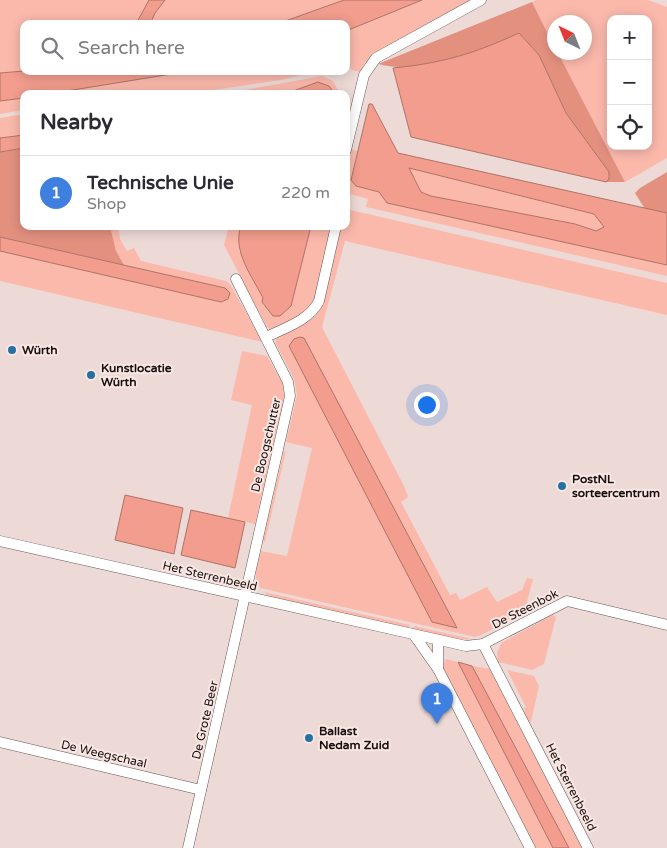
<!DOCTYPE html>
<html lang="en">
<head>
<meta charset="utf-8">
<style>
  body { margin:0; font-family:"Varela Round",sans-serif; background:#f7f7f7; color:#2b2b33 }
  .controls { position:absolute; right:15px; top:15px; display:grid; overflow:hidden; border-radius:10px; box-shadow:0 2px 12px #0003 }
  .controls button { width:45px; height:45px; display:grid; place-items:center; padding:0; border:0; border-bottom:1px solid #e1e1e2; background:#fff; color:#2b2b33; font:25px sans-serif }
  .compass { position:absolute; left:547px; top:15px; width:45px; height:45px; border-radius:50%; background:#fff; box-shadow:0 2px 12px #0003; rotate:317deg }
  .you { position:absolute; left:426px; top:404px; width:18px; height:18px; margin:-12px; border:4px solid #fff; border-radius:50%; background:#1a73e8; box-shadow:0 0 0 8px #1a73e833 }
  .badge { display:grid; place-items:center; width:32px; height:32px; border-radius:50%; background:#b45309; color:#fff; font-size:16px; font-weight:700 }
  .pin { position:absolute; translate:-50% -41px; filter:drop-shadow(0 1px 2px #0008) }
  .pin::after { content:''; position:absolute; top:26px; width:18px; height:15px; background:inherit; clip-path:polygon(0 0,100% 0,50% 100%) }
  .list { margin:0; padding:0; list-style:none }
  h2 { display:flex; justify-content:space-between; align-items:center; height:65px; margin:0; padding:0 20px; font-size:21px }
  h2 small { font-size:16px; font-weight:400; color:#7c7c81 }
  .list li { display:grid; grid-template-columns:32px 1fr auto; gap:15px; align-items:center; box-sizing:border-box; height:75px; padding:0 20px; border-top:1px solid #e1e1e2 }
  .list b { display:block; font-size:19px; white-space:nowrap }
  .list p { margin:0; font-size:16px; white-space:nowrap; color:#7c7c81 }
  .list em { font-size:16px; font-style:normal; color:#7c7c81 }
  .icon { flex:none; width:28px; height:28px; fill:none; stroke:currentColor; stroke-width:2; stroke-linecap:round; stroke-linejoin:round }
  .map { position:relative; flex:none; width:667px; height:848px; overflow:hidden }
  .search { position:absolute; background:#fff; box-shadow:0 2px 12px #0003; left:20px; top:20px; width:330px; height:55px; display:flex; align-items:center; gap:12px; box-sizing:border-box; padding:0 18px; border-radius:10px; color:#7c7c81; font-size:19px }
  .panel { position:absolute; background:#fff; box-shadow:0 2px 12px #0003; left:20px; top:90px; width:330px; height:140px; border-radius:10px }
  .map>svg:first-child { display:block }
</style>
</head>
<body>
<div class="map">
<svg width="667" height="848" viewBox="0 0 667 848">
  <rect width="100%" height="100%" fill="#eddad6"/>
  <!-- green -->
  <g fill="#fbb9ac" fill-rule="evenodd">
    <polygon points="0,0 149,0 136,24 24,24 24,71 0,73"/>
    <polygon points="165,0 344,0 277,24 150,24 155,13"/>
    <polygon points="422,0 472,0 372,56 364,64 360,72 352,70 346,66 346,31"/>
    <path d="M536,0H648L667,7V158L625,182L558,53L584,52V22H554V46L532,2ZM611,19H648V146H611Z"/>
    <polygon points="190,71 318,71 281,80 200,92 48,94"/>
    <polygon points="322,76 333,81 340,94 335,94 318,82 285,94 223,94"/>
    <polygon points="24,98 24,110 0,114 0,101"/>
    <polygon points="24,114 24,135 0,138 0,118"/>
    <polygon points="350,149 357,151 351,180 356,186 379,192 387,203 667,265 667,276 366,207 368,199 346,193 346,167"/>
    <polygon points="409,168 595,214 604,227 596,231 575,224 431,196 421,192"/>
    <polygon points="346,209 667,283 667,315 345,241 322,327 404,486 408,497 401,502 450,595 456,593 460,600 487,587 497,602 522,590 527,578 533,579 524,613 481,635 475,637 260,588 256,580 256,572 261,551 287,556 312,448 286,442 297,395 294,379 275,342 279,334 309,319 339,226 346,226"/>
    <polygon points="110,226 118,226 120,239 127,251 134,248 141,261 226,281 230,284 263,342 0,281 0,251 221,302 228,299 230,293 225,288 124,265 116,251"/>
    <polygon points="229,226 241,226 239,250 263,298 263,304 273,316 291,306 311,226 332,226 315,300 305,313 271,330 267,327 224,245"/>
    <polygon points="242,351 267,356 283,384 284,396 255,524 228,518 252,405 231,400"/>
    <polygon points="284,451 286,451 265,542 263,541"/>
    <polygon points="264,592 410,625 408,628 269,596"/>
    <polygon points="552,615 556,617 544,664 532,670 498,662 497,653 501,643"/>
    <polygon points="414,626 476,640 456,639 412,629"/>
    <polygon points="445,659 458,662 553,848 535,848 443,668"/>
    <polygon points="472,666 492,669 585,848 569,848"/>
    <polygon points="507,670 534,676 539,686 531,722 525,720 524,709 526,707"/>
  </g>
  <!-- forest -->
  <g fill="#e3907f">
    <path d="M532,2L554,46V52L558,53L625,182H606L609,179V172L566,113L539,55L519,33C477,52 426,76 378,64Z"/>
    <polygon points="24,148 24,226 110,226 116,251 124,265 0,237 0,152"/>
    <polygon points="667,172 667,213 645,209 635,193 640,188"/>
  </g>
  <!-- water -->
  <g fill="#f29d8d" stroke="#b07367" fill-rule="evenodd">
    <polygon points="149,0 165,0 155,13 150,24 136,24"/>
    <polygon points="344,0 422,0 346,31 346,24 277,24"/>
    <path d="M519,33L539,55L566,113L609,172V179L606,182L411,137L393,68C443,63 473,54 519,33Z"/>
    <polygon points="24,71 190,71 48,94 24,94 24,98 0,101 0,73"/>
    <polygon points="318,82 329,86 335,94 285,94"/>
    <path d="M369,104H372L398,153L667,213V265L387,203L379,192L356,186L351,180ZM409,168L594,214L604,227L596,231L575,224L431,196L421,192Z"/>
    <polygon points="24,135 24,148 0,152 0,138"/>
    <path d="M241,226H311L291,306L280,316H273L262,302L263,298C252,276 232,251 241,226Z"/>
    <polygon points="0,237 225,288 230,293 228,299 221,302 0,251"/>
    <polygon points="300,337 304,338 457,628 432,622 289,346 294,339"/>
    <polygon points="125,495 183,508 174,554 115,540"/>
    <polygon points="191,510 245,522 235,568 181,555"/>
    <polygon points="458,662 472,666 569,848 553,848"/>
  </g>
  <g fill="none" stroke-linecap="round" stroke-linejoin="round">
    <!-- street casing -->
    <g stroke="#665753" stroke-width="11">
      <g id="street">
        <polyline points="346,150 364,75 376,58 481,0"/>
        <path d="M266,337C285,328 310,320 319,301L336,226"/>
        <polyline points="0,541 466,646 483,644 567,601 667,625"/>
        <polyline points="414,635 438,669"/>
        <polyline points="438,641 438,669 530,848"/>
        <polyline points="483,644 588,848"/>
        <polyline points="0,742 201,790"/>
        <polyline points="188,848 290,396 288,382 236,279"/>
      </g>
    </g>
    <!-- street -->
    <use href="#street" stroke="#fff" stroke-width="10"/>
  </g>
  <!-- markers -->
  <g fill="#2472a4" stroke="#fae7e3" stroke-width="2">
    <circle cx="12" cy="350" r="5"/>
    <circle cx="91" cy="375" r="5"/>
    <circle cx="562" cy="486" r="5"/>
    <circle cx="309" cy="738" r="5"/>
  </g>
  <g text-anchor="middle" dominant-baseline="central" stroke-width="4" stroke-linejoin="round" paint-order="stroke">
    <!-- poi labels -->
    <g font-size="12" font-weight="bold" fill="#17110f" stroke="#fae7e3" text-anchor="start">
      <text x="22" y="350">Würth</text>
      <text x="101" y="368">Kunstlocatie<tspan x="101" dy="14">Würth</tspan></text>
      <text x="572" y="479">PostNL<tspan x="572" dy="14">sorteercentrum</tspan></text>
      <text x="319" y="731">Ballast<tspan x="319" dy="14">Nedam Zuid</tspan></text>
    </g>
    <!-- street labels -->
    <g font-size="12" fill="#17110f" stroke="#fae7e3">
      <text transform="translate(266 445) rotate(-77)">De Boogschutter</text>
      <text transform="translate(210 576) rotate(13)">Het Sterrenbeeld</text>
      <text transform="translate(525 609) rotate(-27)">De Steenbok</text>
      <text transform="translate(205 720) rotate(-77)">De Grote Beer</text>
      <text transform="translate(104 754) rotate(13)">De Weegschaal</text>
      <text transform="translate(571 787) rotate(63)">Het Sterrenbeeld</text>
    </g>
  </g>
</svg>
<div class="controls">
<button>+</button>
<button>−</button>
<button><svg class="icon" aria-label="locate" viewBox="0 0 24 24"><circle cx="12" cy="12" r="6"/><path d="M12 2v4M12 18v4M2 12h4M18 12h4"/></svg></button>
</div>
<svg class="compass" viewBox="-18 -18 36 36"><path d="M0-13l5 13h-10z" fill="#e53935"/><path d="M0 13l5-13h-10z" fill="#7c7c81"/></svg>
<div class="you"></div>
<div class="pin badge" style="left:437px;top:724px;background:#3f7fe0">1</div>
<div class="search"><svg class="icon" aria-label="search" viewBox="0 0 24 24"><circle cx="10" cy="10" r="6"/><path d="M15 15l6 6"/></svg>Search here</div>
<section class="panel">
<h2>Nearby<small></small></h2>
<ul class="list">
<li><span class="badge" style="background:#3f7fe0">1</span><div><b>Technische Unie</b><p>Shop</p></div><em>220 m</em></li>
</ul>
</section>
</div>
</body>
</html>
